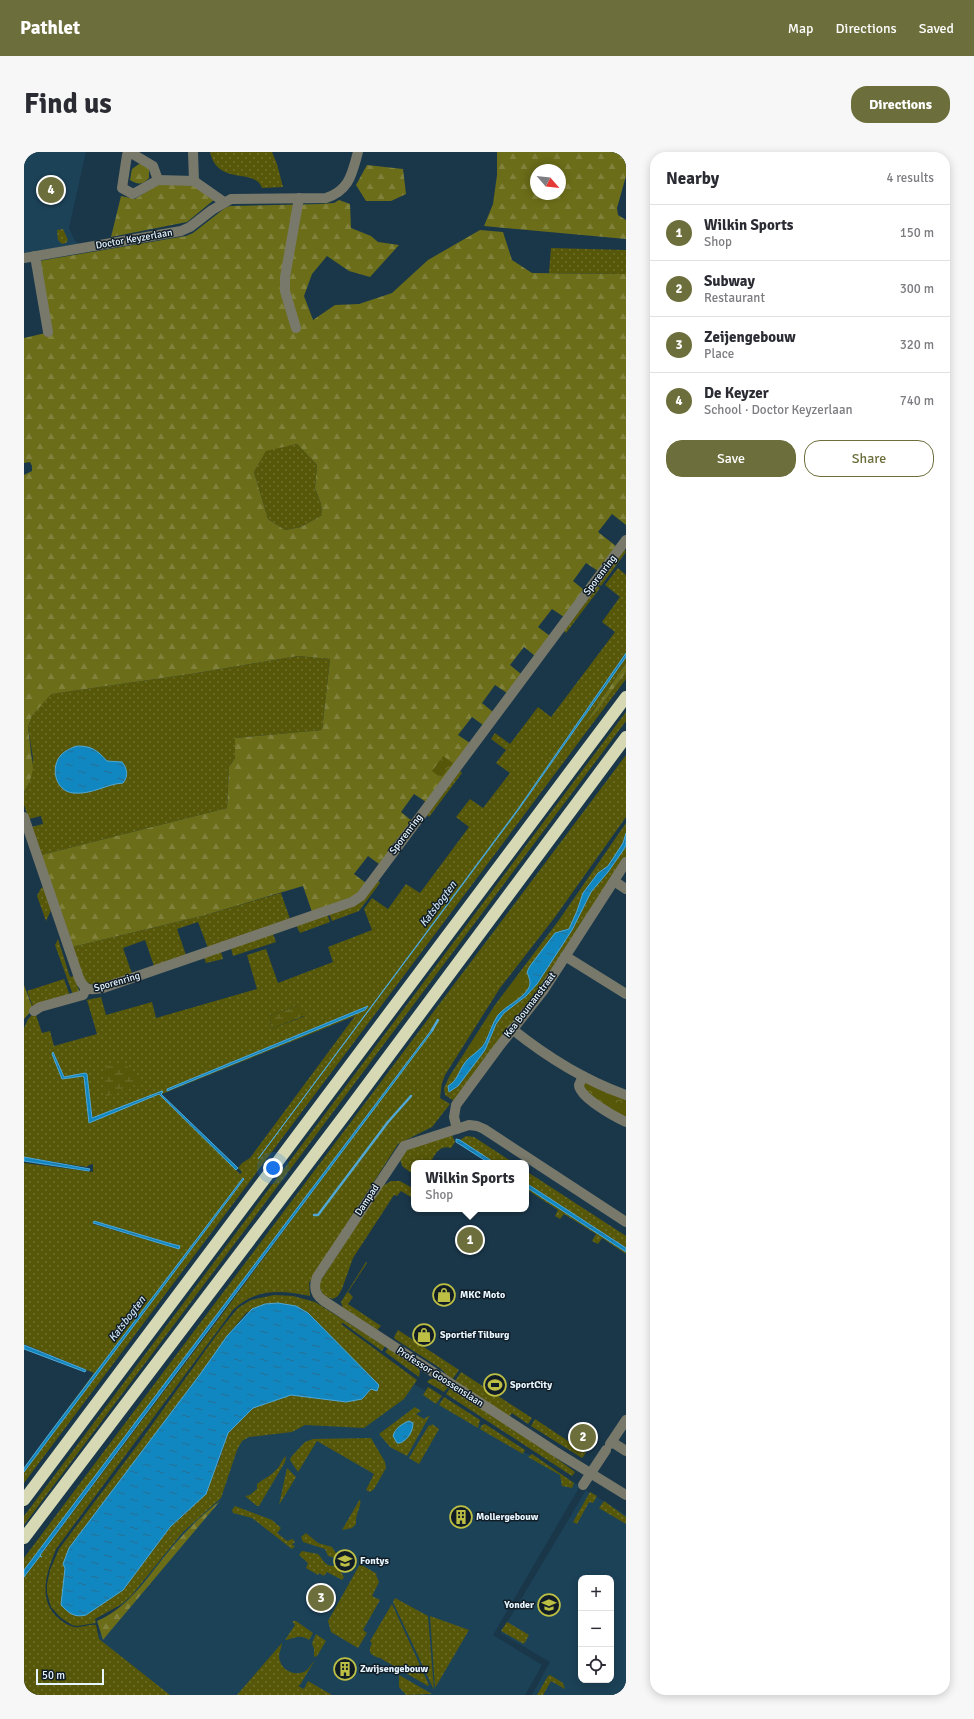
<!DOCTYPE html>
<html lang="en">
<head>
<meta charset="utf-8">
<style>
  body { margin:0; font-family:Signika,sans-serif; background:#f7f7f7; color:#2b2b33 }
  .controls { position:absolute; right:12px; bottom:12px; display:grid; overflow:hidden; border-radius:8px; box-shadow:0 2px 10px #0003 }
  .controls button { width:36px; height:36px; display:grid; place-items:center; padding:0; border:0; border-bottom:1px solid #e1e1e2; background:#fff; color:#2b2b33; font:20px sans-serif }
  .compass { position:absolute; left:506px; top:12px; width:36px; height:36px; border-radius:50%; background:#fff; box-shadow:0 2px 10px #0003; rotate:118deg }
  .scale { position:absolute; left:12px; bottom:10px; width:68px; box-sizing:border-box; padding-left:4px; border:2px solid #e7f5ff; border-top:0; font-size:11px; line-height:14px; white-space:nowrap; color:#e7f5ff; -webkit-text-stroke:3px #111d26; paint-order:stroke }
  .you { position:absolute; left:249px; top:1016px; width:14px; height:14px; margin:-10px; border:3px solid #fff; border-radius:50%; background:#1a73e8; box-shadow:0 0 0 6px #1a73e833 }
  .badge { display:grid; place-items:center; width:26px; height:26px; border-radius:50%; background:#6c6e3b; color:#fff; font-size:13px; font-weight:700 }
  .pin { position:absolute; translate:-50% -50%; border:2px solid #fff; box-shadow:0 1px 4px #0006 }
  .popup { position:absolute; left:387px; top:1008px; width:118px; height:52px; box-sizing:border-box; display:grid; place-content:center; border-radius:8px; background:#fff; filter:drop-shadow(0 1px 3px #0005); font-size:13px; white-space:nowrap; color:#7c7c81 }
  .popup b { font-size:15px; color:#2b2b33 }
  .popup::after { content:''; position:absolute; left:50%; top:100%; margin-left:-8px; border:8px solid transparent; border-top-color:#fff }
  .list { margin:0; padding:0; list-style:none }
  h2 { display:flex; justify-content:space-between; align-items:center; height:52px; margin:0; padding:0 16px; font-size:17px }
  h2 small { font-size:13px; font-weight:400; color:#7c7c81 }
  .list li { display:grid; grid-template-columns:26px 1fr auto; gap:12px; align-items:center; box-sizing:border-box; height:56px; padding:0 16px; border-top:1px solid #e1e1e2 }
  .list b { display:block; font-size:15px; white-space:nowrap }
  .list p { margin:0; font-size:13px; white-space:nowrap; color:#7c7c81 }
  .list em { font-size:13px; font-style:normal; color:#7c7c81 }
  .actions { display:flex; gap:8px; padding:12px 16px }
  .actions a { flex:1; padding:9px 0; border:1px solid #6c6e3b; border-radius:16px; text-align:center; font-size:14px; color:#6c6e3b }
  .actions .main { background:#6c6e3b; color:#fff }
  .icon { flex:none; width:22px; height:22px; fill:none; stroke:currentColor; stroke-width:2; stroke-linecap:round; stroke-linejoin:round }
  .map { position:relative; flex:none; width:602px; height:1543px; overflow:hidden; border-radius:16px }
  header { display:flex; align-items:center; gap:24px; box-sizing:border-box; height:56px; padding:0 20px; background:#6c6e3b; color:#fff }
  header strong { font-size:19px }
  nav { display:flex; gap:22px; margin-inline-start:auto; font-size:14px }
  .intro { display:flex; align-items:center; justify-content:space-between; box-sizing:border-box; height:96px; padding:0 24px }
  h1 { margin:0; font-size:28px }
  .button { padding:10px 18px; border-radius:16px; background:#6c6e3b; color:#fff; font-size:14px; font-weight:700 }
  main { display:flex; gap:24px; padding:0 24px }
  aside { flex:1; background:#fff; border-radius:16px; box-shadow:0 2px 10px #0003 }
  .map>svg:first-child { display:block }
</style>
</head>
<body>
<header>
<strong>Pathlet</strong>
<nav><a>Map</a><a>Directions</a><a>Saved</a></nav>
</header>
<div class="intro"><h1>Find us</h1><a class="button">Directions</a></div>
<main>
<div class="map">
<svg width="602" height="1543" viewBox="0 0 602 1543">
  <defs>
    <pattern id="grass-dots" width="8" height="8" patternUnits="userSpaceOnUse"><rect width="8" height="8" fill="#565708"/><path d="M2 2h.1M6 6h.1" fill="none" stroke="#6e702d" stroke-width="1.8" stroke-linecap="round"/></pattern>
    <pattern id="forest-firs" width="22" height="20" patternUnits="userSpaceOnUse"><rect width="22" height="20" fill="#6b6d19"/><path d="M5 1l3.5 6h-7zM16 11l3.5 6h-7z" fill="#80823c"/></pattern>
    <pattern id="wetland-marsh" width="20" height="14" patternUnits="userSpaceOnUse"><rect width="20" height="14" fill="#565708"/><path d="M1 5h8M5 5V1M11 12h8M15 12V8" fill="none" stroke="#6e702d"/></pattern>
    <pattern id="park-crowns" width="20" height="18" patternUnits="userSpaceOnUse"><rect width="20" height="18" fill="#565708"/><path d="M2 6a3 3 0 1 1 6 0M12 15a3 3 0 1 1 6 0" fill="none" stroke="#6e702d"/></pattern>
    <pattern id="water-ripples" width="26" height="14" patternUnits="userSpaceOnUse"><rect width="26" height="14" fill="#1187c2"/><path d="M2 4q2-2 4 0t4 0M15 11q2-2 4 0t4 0" fill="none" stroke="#266f93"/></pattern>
  </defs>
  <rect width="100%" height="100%" fill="#1a374a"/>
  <!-- built -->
  <g fill="#1c4258" fill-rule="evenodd">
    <polygon points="0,0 62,0 45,76 51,89 57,93 0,103"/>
    <polygon points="387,1230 556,1334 469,1483 518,1513 501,1543 141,1543 72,1487 217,1287"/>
    <path d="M562,1338L602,1363V1543H508L526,1510L477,1481ZM557,1426H587V1528H557Z"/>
  </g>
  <!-- grass -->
  <g fill="url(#grass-dots)" fill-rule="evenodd">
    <path d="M186,0H248L253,12L259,35L238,36C231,15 194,35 186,0Z"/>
    <polygon points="39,77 44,88 42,91 38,92 34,88 33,78"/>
    <polygon points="527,96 602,98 602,122 525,121"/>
    <polygon points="273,292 293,313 291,336 297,352 298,363 277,375 261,378 244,367 230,320 242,298"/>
    <polygon points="600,397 602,400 577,434 574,432"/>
    <path d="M594,416L602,423V501L494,657L234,1007L495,657L602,505V511L562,570L573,559L602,520V527L0,1331V1320L2,1317L220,1027L219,1026L0,1316L70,1221L0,1192V1011L69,1020V1012L65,1013L63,1015L0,1005V876L4,867L11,860L18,881L26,879L30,894L73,882L63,848L77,845L82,863L128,850L132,866L233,837L223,803L242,797L254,831L309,810L304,795L348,778L340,757L348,746L364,757L382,732L396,741L445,675L432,665L446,647L459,656L486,621L472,611L482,598L467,587L471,581L486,592L514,555L527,565L591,480L578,470L596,445L581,433ZM272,854L281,864L247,877L246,864ZM344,854L341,858L144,939L143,937ZM331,864L226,1006L218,1011L214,1016L218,1020L216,1022L135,942L65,970L61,925L59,924L38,927L30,901L40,925L61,921L69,967L138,939V942L143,940ZM70,1069L156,1094L155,1097L69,1072Z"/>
    <polygon points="573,433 576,436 542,481 539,478"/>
    <path d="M274,504L306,507L298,578L211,586V606L205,615L203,656L17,703L7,675L19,672L17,664L5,667L0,653V640L6,629L9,606L4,575L8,564L26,542L167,522ZM80,606L83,609L98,610L101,614L103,622C84,635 71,641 47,641Z"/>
    <polygon points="602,560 602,569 0,1373 0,1364"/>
    <path d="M602,603V665L531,765L476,836L421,923L418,931L416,946L426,952L408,975L374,992L285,1131L286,1144C258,1138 231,1136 209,1158L32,1397C24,1418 13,1444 32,1464C37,1469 43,1473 50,1475C58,1476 65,1472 72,1473L75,1487L146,1543H0V1425L199,1161L409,876L0,1418V1406Z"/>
    <polygon points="435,618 438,621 405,665 402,662"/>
    <polygon points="602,671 602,681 599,691 584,714 574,721 559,741 553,759 545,777 538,778 506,814 505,826 506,833 504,838 469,872 461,890 455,899 440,912 431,929 424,934 425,940 434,934 461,898 472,872 480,861 502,844 513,832 548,778 567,740 584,720 602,693 602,705 506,852 430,949 421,943 420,936 425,925 471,853 535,768"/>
    <polygon points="353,728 356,731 335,759 308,769 305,762"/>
    <polygon points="20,735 27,758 22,769 13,744 17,736"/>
    <path d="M257,741L266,767L184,796L174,770L153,777L162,803L130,814L121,788L99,796L108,822C95,826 67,842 59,825C54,816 51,804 48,795L178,764Z"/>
    <polygon points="303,762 306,770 276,781 272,773"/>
    <polygon points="249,782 252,790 209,804 207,796"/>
    <polygon points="34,787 46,825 50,824 56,841 49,843 31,793"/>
    <polygon points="197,800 199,807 182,811 180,805"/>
    <polygon points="40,827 46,844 9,855 3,839"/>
    <path d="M428,983L431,990L427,996C415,992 411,1003 406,1011H390V1023L378,1014L376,1007L384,996Z"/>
    <polygon points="442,984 450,985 490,1011 471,1011 436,988"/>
    <polygon points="502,1019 602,1084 602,1096 502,1031"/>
    <path d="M367,1029H376L390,1037V1047L377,1039L373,1044L370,1043L329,1106L318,1137L314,1144L309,1147C299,1145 296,1140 295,1131L357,1035Z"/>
    <polygon points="502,1035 602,1100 602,1102 578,1086 574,1092 568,1089 572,1082 540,1062 536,1067 531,1064 534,1058 502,1037"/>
    <polygon points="342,1110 343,1111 324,1140 329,1145 324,1152 357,1174 353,1178 319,1156 317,1150"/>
    <path d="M250,1143L269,1144L291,1150L361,1194L358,1199L319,1171L317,1172L393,1228L380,1247L340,1276L281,1273L268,1280L225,1285L218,1289L213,1298L197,1346L159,1380L107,1444L98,1452L71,1467L72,1471L53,1474L48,1473L37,1466L27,1455L23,1441V1432L26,1418L35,1397L115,1291L196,1178L214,1156L227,1148ZM254,1151L272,1154L284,1161L354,1233L347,1237L338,1247L322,1250L267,1243L229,1256L204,1281L194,1312L164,1359L146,1375L99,1438L62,1463L40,1420L41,1406L45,1396L177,1221L203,1184L222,1161L241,1152Z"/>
    <polygon points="374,1178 435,1218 428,1228 416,1216 371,1187 370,1185"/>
    <polygon points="364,1196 392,1214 396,1219 395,1225 361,1200"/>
    <polygon points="437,1220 508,1266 504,1272 488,1261 485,1265 431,1229"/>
    <polygon points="406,1227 411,1227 424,1235 420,1240 403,1230"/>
    <polygon points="404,1235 418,1244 412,1252 399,1243"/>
    <polygon points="426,1236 528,1303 551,1320 548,1324 422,1242"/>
    <polygon points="420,1245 456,1268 454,1276 415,1253"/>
    <polygon points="391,1255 397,1259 392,1262 400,1267 406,1263 383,1304 366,1295 355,1282"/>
    <polygon points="511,1267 562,1301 558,1306 507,1274"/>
    <polygon points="408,1272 415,1277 395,1312 385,1306 405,1273 407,1274"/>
    <polygon points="461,1272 501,1298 499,1302 456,1277 458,1273"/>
    <polygon points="347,1286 361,1310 362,1316 350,1337 346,1340 342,1338 350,1322 293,1289 274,1320 266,1308 267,1305 281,1290 289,1287"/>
    <polygon points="508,1302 550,1331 548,1336 538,1334 536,1323 504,1305"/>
    <path d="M262,1304L261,1310L235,1354H233L221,1344L226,1343L233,1337V1332C239,1327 247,1324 252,1318C257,1314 257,1308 262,1304Z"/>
    <polygon points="263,1316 272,1325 255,1353"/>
    <polygon points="566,1340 573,1344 569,1351 565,1350 553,1372 549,1370"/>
    <path d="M336,1347C338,1355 331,1361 332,1372L328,1376L318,1378Z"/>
    <polygon points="580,1349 602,1365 602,1372 575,1356"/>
    <polygon points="211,1354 248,1368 257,1376 253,1381 263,1389 269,1387 271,1391 269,1391 268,1393 271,1394 268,1397 228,1366 209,1361 208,1358"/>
    <polygon points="282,1381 294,1391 308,1395 313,1403 311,1406 304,1404 301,1397 279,1390 277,1385"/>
    <path d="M278,1399L294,1402C301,1409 300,1415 313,1414L320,1425L318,1428L303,1420L300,1424L295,1421L294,1423L282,1416L284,1411L275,1403Z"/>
    <polygon points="336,1412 353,1422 352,1423 355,1430 348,1444 356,1448 339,1478 343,1481 334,1496 307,1480 304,1469"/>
    <polygon points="371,1446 404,1464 410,1538 369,1450"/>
    <path d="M368,1452L405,1533L404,1534L356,1506C347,1504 343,1500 348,1491L346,1489Z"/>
    <polygon points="406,1464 445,1478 411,1536"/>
    <path d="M268,1469H272L289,1481L285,1488C275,1481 270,1487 261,1488L271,1473Z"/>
    <polygon points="483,1470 505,1483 500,1492 477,1479"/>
    <polygon points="292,1482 302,1489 293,1504 290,1505 290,1497 288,1491"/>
    <path d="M258,1491C258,1496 253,1503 256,1509C259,1520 274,1525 283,1518C286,1515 288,1511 291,1508L276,1533L274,1534L280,1537L284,1529L308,1543H213Z"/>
    <polygon points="375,1523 408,1542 382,1543 375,1535"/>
    <polygon points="526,1523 539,1531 541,1537 527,1529 519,1543 513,1543 524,1524"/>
  </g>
  <!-- forest -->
  <g fill="url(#forest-firs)" fill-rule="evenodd">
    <path d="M473,0H602V24L593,56L594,63L602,68V87L460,74L469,52L473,23ZM512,18H536V42H512Z"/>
    <path d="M115,12L121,13L125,17V26C118,33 114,33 106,28L108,17Z"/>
    <polygon points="343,13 379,17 382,42 367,49 342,49 332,33"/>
    <polygon points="133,33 163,33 174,35 191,47 163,70 87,85 97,44 111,47"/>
    <path d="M315,48L326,52L327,76L347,84L354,90L375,93L346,125L325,119L303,104L288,122L280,144L289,168L311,153L335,152L368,141L404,108L456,78L479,80L488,108L508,121L602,122V373L588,362L574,380L592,394L574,419L562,411L549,429L560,438L540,465L528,457L514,475L526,484L511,504L500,495L486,513L497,522L483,541L471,533L458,551L469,560L459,573L448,565L434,583L446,591L402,650L390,642L377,660L388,669L363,699L365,700L355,712L344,704L330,722L342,731L331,744L288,760L279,734L178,764L48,795L17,703L203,656L205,615L211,606V586L298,578L306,507L274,504L167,522L27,542L8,564L4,575L9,617L6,629L0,640V323L8,319V314L6,310L0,311V186L26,180L15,109L162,84L169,81L201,56L206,54L296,52L310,51ZM273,292L293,313L291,336L297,352L298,363L277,375L261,378L244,367L230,320L242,299Z"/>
    <polygon points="602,511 602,520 573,559 560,573"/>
    <polygon points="0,833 9,857 0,867"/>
    <path d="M196,1349L83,1483L79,1488L73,1469C106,1455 123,1425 145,1399C160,1381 177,1363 196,1349Z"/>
  </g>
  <!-- wetland -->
  <g fill="url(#wetland-marsh)">
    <polygon points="272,854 282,863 247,877 246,864"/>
    <polygon points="99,910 117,930 82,945 80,915"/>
  </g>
  <!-- park -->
  <g fill="url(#park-crowns)">
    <polygon points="419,604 429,611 417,626 408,619"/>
    <polygon points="560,931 563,931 602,947 602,966 580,955 559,938"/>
  </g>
  <!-- garden -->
  <polygon fill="#565708" points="498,819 502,833 478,855 466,871 458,890 443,906 439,904 472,854"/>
  <!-- water -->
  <g fill="url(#water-ripples)" stroke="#51a8d4">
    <polygon points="602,501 602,505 495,657 234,1007 494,657"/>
    <path d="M53,594C68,594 73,598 83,609L98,610C103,616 105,624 99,631C82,632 68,643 49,641C31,639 26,615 37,603C42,598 47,596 53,594Z"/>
    <path d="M602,681V693L600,697L584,720L567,740L548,778L513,832L502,844L480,861L472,872L461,898L434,934L425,940L424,934C433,929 434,921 440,912C445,904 455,900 461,891C466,881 468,872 474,863C483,853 497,848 504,837C508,831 505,826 503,820L506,814L531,781L545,777L553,759L559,741L574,721L584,714L599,691Z"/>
    <polygon points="344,854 341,858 143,939 143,937"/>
    <polygon points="409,876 410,877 16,1403 18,1405 16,1404 0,1425 0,1418"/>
    <polygon points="29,900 40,925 61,921 63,922 68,966 138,939 139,940 137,942 214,1016 212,1018 135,942 65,971 60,925 59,924 38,927 28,902"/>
    <polygon points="432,987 436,988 471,1011 465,1011 432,990"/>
    <polygon points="0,1005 66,1017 65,1019 0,1009"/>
    <polygon points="219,1026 220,1027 0,1320 0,1316 28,1278"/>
    <polygon points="502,1031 602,1096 602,1100 502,1035"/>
    <polygon points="70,1069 148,1092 156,1094 155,1097 69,1071"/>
    <path d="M254,1151L272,1154L284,1161L355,1233L353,1239L347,1237L338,1247L322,1250L267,1243L229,1256L204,1281L182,1342L146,1375L99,1438L62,1463C50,1466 45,1461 37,1453L41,1416L39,1412L45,1396L177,1221L203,1184L228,1157L241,1152Z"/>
    <polygon points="0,1193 62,1218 61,1220 0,1197"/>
    <path d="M385,1269L389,1271C389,1279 384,1288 376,1291H373L369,1284C371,1276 378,1272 385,1269Z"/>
  </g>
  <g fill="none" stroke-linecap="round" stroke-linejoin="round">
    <!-- stream -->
    <g stroke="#51a8d4" stroke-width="2.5">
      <polyline points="408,878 414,868"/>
      <polyline points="290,1063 294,1063 364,970 387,944"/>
    </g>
    <!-- minor -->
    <g stroke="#78796a" stroke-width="10">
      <polyline points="169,0 170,29"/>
      <polygon points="107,1 129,14 134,28 109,42 98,36 103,3"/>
      <polyline points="134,28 170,29 200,50"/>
      <polyline points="11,104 24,180"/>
      <path d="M0,106L157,79L166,75L188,58L207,47L302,46C326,38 328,21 334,0"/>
      <polyline points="272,176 261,139 261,125 275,46"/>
      <path d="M0,665L55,826C60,838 66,839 79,836L328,750L337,744L602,388"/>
      <polyline points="590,729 602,737"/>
      <polyline points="541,804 602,842"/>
      <polyline points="10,859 16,855 59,843 62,837"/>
      <path d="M488,877C523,905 559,928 602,943"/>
      <path d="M559,924L555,933C555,945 591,965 602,970"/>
      <polyline points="433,977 430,965 432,953 474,896 519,839 602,710"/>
      <path d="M602,1070L460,977L453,974L445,973L380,994L293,1125C289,1136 291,1143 300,1149L532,1300L602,1343"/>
      <polyline points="588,1290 602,1299"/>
      <polyline points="586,1292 602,1268"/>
      <polyline points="559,1333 582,1298"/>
    </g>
    <!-- highway -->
    <g stroke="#d6d9b4" stroke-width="12">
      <polyline points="0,1348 602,545"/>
      <polyline points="0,1386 323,960 602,585"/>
    </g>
  </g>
  <!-- icons -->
  <defs>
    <g id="shop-ring" transform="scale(1.15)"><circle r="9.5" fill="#111d26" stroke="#bcbf44" stroke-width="1.5"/><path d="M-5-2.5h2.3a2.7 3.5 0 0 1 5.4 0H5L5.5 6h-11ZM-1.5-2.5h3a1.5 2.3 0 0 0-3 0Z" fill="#bcbf44"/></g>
    <g id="stadium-ring" transform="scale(1.15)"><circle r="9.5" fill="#111d26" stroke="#bcbf44" stroke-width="1.5"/><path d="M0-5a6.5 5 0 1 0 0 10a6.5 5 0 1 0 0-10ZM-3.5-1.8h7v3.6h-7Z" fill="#bcbf44"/></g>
    <g id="building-ring" transform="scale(1.15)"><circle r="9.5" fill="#111d26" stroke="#bcbf44" stroke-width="1.5"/><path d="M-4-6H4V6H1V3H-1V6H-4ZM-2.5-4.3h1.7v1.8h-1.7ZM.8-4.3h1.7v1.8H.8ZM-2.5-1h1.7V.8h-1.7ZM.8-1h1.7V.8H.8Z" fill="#bcbf44"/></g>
    <g id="university-ring" transform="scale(1.15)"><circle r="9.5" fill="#111d26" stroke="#bcbf44" stroke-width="1.5"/><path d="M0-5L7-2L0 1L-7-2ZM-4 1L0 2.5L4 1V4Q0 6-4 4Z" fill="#bcbf44"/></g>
  </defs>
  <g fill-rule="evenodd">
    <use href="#shop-ring" x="420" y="1143"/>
    <use href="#shop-ring" x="400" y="1183"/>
    <use href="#stadium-ring" x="471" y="1233"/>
    <use href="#building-ring" x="437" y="1365"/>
    <use href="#university-ring" x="321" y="1409"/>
    <use href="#university-ring" x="525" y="1453"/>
    <use href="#building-ring" x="321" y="1517"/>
  </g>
  <g text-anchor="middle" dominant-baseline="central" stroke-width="3" stroke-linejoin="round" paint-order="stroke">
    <!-- street labels -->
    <g font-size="10" fill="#e7f5ff" stroke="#111d26">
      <text transform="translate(110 87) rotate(-10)">Doctor Keyzerlaan</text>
      <text transform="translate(576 423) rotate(-53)">Sporenring</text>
      <text transform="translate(382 682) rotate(-53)">Sporenring</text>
      <text transform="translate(93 830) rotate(-16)">Sporenring</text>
      <text transform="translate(506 853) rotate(-53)">Kea Boumanstraat</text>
      <text transform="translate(343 1048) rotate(-57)">Dampad</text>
      <text transform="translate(416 1225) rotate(33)">Professor Goossenslaan</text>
    </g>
    <!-- poi labels -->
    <g font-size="10" font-weight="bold" fill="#e7f5ff" stroke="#111d26" text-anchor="start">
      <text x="436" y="1143">MKC Moto</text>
      <text x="416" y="1183">Sportief Tilburg</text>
      <text x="486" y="1233">SportCity</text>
      <text x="452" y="1365">Mollergebouw</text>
      <text x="336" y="1409">Fontys</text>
      <text x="510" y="1453" text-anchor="end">Yonder</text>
      <text x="336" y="1517">Zwijsengebouw</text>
    </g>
    <!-- water labels -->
    <g font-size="11" font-style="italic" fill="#cae0ef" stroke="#111d26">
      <text transform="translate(414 752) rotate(-53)">Katsbogten</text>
      <text transform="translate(103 1167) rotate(-53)">Katsbogten</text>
    </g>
  </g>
</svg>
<div class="controls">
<button>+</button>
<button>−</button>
<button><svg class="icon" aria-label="locate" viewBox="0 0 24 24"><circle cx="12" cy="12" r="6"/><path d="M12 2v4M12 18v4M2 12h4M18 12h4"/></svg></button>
</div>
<svg class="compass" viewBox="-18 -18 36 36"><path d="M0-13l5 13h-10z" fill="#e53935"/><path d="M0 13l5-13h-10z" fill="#7c7c81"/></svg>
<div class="scale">50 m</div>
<div class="you"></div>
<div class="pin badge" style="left:446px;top:1088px">1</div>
<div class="popup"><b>Wilkin Sports</b>Shop</div>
<div class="pin badge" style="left:559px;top:1285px">2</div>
<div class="pin badge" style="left:297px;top:1446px">3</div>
<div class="pin badge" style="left:27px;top:38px">4</div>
</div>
<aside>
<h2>Nearby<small>4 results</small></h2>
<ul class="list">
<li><span class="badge">1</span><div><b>Wilkin Sports</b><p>Shop</p></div><em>150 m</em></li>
<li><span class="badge">2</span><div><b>Subway</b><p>Restaurant</p></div><em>300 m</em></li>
<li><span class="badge">3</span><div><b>Zeijengebouw</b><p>Place</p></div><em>320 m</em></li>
<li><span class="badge">4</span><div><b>De Keyzer</b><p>School · Doctor Keyzerlaan</p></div><em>740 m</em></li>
</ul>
<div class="actions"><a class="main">Save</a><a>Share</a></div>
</aside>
</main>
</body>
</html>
